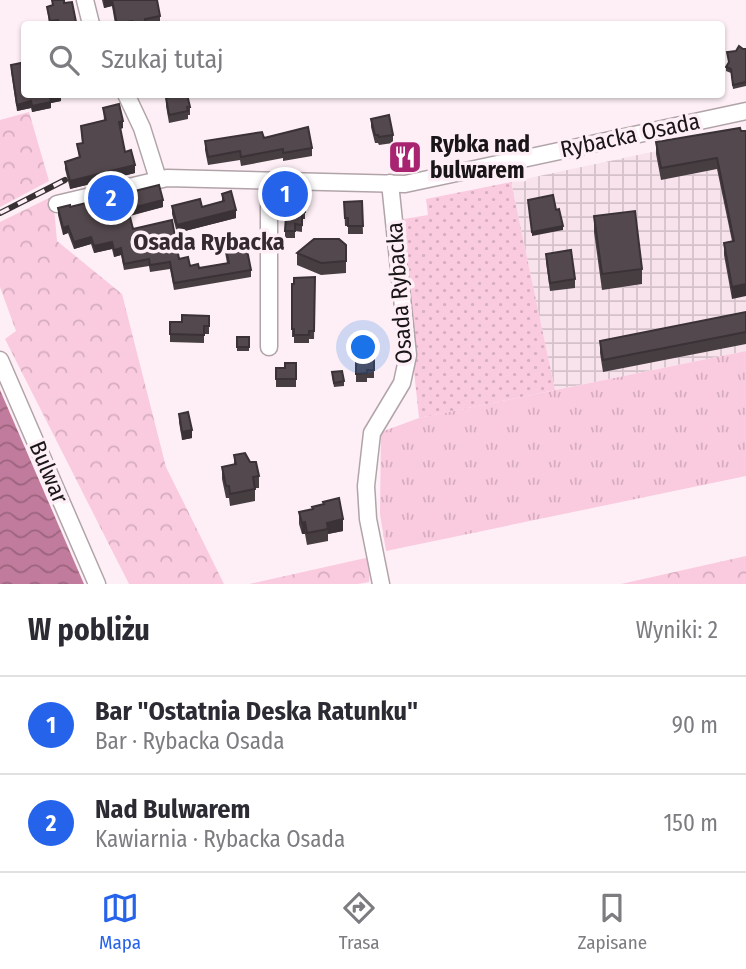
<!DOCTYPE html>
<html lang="pl">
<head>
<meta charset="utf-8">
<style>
  body { margin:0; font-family:"Fira Sans Condensed",sans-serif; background:#f2f2f3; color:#2b2b33 }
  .you { position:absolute; left:364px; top:348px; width:24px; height:24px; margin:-18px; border:5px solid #fff; border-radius:50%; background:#1a73e8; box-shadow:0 0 0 10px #1a73e833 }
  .badge { display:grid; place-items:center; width:46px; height:46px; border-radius:50%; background:#2563eb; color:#fff; font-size:23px; font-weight:700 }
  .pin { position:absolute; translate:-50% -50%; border:4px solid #fff; box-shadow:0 2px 7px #0006 }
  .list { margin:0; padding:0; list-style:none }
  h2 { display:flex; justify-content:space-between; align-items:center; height:91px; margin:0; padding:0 28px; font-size:30px }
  h2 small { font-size:23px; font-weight:400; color:#7c7c81 }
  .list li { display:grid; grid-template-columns:46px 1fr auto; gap:21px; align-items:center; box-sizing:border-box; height:98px; padding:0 28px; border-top:2px solid #e1e1e2 }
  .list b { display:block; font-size:26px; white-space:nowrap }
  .list p { margin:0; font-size:23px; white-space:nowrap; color:#7c7c81 }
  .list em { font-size:23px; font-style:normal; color:#7c7c81 }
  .icon { flex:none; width:38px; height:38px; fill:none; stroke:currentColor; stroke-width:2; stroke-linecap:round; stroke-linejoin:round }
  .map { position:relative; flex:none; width:746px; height:584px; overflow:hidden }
  .search { position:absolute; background:#fff; box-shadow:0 2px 5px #0004; left:21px; right:21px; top:21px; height:77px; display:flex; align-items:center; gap:18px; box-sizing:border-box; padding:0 24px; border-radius:7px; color:#7c7c81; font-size:26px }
  .sheet { height:287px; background:#fff }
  nav { display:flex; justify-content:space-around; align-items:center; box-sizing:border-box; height:98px; border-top:2px solid #e1e1e2; background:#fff; font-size:19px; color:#7c7c81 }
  nav a { display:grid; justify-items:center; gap:4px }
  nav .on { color:#2563eb }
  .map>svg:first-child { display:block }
</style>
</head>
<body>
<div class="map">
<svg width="746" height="584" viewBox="0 0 746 584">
  <defs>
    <pattern id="industrial-grid" width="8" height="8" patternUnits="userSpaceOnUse" patternTransform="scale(1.75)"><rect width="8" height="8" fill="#f8e2eb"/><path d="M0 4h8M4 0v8" fill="none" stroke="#d4c1c9"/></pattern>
    <pattern id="grass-tufts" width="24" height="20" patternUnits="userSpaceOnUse" patternTransform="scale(1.75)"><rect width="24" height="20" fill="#facadf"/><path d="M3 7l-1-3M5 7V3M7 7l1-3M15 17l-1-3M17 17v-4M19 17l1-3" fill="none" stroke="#d6adbf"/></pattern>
    <pattern id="forest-crowns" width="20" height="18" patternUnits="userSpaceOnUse" patternTransform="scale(1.75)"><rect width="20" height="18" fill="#facadf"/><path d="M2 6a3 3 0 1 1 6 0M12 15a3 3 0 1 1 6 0" fill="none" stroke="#d6adbf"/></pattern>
    <pattern id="garden-dots" width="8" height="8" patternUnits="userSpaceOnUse" patternTransform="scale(1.75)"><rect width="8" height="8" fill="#facadf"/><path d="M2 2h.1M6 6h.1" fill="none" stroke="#d6adbf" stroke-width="1.8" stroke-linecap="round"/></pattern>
    <pattern id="water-waves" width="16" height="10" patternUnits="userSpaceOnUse" patternTransform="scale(1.75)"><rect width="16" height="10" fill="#c17b9c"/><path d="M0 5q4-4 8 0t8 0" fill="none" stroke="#9c647e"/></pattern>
  </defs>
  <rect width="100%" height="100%" fill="#fdeff5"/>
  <!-- industrial -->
  <polygon fill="url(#industrial-grid)" points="746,132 746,351 555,390 511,182"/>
  <!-- grass -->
  <polygon fill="url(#grass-tufts)" points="746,351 746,476 386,551 380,514 381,432 419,418"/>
  <!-- forest -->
  <g fill="url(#forest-crowns)">
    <polygon points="29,112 49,181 0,207 0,120"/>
    <polygon points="53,196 57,241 122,294 166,467 224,584 129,584 5,339 16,331 0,287 0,222"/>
    <polygon points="746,556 746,584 621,584"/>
    <polygon points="370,557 369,582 358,584 249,584"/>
  </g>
  <!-- garden -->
  <polygon fill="url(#garden-dots)" points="511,182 555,390 419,418 398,220 428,215 426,199"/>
  <!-- water -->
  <polygon fill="url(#water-waves)" points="0,390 84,584 0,584"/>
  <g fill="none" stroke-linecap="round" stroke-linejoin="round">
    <!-- minor casing -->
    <g stroke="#b1a4a9" stroke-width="19">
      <g id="minor">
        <polyline points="85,0 91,24"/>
        <polyline points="126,94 142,128 158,179"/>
        <polyline points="57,204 167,178 405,184 746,111"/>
        <polyline points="269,347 269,201 282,180"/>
        <polyline points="0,360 97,584"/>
        <polyline points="381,584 368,519 366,486 372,433 402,383 408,355 390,183"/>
      </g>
    </g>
    <!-- minor -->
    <use href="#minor" stroke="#fff" stroke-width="16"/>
    <!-- rail casing -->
    <g stroke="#373134" stroke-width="6">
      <polyline id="rail" points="0,213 65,180"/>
    </g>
    <!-- rail -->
    <use href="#rail" stroke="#fdeff5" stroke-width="3.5" stroke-dasharray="10" stroke-linecap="butt"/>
  </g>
  <!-- wall -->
  <g fill="#473e42">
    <polygon points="52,0 64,3 76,22 76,24 49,24 47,7 52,6"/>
    <polygon points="102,0 157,0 160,16 160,24 115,24 112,6 104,8"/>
    <polygon points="746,49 746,86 733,89 731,73 726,71 726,67 729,63 727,52"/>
    <polygon points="11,65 24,94 61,101 51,103 51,108 32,112 31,108 17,111 11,71"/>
    <polygon points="166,98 190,107 190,115 188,115 188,119 169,123 166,106"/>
    <polygon points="103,108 123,128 120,129 125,152 135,173 70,189 65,169 65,162 79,157 77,144 82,143 81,126 104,120"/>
    <polygon points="371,119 393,135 393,143 379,145 378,143 375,143 371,127"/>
    <polygon points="740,128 732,299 724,255 724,243 732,241 717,169 661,180 656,154 656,142"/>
    <polygon points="264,138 312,148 312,156 283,161 283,158 241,166 240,160 208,165 205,150 205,141"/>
    <polygon points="305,185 305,219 302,219 302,232 295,231 295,238 285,238 285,231"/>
    <polygon points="222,194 236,218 177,233 172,214 172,206 202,207 222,202"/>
    <polygon points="362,201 363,234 348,234 348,226 345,226 344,202"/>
    <polygon points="163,207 130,216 133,229 190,266 199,268 227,263 224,247 224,240 251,270 251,277 174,290 170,269 150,272 149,266 124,270 121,255 114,257 112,249 94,253 91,244 74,249 68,233 63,235 58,215 58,208"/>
    <polygon points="594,216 642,269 642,284 602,290 594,232"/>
    <polygon points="346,245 346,273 321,275 297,265 297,253"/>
    <polygon points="546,254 575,279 575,288 550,291 546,262"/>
    <polygon points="315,277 314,339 309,339 309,343 294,343 294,337 292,337 292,284"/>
    <polygon points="746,312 746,344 603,372 600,353 600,341"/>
    <polygon points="209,316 209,334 204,334 204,343 170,342 170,322 182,322"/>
    <rect x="237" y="337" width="12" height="14"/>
    <polygon points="356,353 374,353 374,378 367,378 367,382 356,382"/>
    <polygon points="296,363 296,387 276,387 276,368 285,368"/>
    <polygon points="332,376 344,381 344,386 334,387"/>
    <polygon points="179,414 192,438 182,440 179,422"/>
    <polygon points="234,455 250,462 259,476 259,488 255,488 255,501 230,506 229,498 226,498 222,479 222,467 234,465"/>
    <polygon points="299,512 343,531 328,534 328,541 307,545 305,534 302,534 299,524"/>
  </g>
  <!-- shaded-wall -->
  <g fill="#3a3236">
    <polygon points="104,0 112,0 112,6 104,8"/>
    <polygon points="61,94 61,101 51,103 51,108 32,112 32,106 50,97"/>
    <polygon points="31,101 31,108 17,111 17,105"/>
    <polygon points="123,121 123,128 119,129 119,122"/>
    <polygon points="135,165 135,173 70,189 70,181"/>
    <polygon points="163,200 163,207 128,216 128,209"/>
    <polygon points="236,210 236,218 177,233 177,225"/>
    <polygon points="68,226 68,233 63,235 63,228"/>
    <polygon points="563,226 563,230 532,236 532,232"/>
    <polygon points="91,237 91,244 74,249 74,242"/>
    <polygon points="112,242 112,249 94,253 94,246"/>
    <polygon points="121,248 121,255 114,257 114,250"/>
    <polygon points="746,284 746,296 732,299 732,287"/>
    <polygon points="192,430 192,438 182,440 182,432"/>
    <polygon points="343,519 343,531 328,534 327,523"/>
    <polygon points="305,522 305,534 302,534 302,523"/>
  </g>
  <!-- building -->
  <g fill="#53484d" stroke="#3a3236" stroke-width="2">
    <polygon points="52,0 64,0 64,3 72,2 76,22 58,24 58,20 50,21 47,7 53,5"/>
    <polygon points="112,0 157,0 160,16 145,19 146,24 132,24 132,21 117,24"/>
    <polygon points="739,46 743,49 746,49 746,82 733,85 731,69 726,67 729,62 727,52 736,51"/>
    <polygon points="21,63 24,79 24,94 60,94 50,97 51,102 32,106 31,101 17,105 11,65"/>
    <polygon points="183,94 187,94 190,107 187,107 188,111 169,115 166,98"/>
    <polygon points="119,104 123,121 119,122 125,152 131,150 135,165 70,181 65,162 80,157 77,144 83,143 81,126 106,120 103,108"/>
    <polygon points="389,115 393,135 379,137 378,135 375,135 371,119"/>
    <polygon points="308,127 312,148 283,153 283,149 241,157 240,151 208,157 205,141 262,132 264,138"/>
    <polygon points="740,128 741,131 746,131 746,284 732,287 724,243 734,241 717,158 661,168 656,142"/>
    <polygon points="159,185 163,200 128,209 133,229 172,220 179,259 188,257 190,266 198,264 199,268 229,263 224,240 244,235 251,270 174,283 170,262 150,265 149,259 124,264 121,248 114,250 112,242 94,246 91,237 74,242 68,226 63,228 58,208 70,205 70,207"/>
    <polygon points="288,185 305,185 305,212 302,212 302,225 295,224 295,231 285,231"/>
    <polygon points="231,191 236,210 177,225 172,206 200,199 202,207 224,201 222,194"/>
    <polygon points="553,195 556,210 559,209 563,226 532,232 528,200"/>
    <polygon points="362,201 363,226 348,226 348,218 345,218 344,202"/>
    <polygon points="635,211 642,269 602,274 594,216"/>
    <polygon points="314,239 339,239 346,245 346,261 321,263 297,253"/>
    <polygon points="571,250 575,279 550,283 546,254"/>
    <polygon points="315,277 314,331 309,331 309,335 294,335 294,329 292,329 292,284 294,284 294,278"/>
    <polygon points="746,312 746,332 603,360 600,341"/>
    <polygon points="182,315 209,316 209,326 204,326 204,335 170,334 170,322 182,322"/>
    <rect x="237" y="337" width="12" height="10"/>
    <polygon points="356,353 374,353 374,370 367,370 367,373 356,374"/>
    <polygon points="285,363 296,363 296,379 276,379 276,368 285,368"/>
    <polygon points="342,371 344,381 334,383 332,372"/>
    <polygon points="188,412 192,430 182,432 179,414"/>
    <polygon points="245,453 250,462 256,462 259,476 253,477 255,489 230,494 229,486 226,486 222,467 236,464 234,455"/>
    <polygon points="339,498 343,519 327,523 328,529 307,533 305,522 302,523 299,512 313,509 312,507 324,504 323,502"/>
  </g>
  <!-- icons -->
  <defs>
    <g id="restaurant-square" transform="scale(1.75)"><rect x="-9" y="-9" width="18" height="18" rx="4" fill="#a82470" stroke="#fdeff5"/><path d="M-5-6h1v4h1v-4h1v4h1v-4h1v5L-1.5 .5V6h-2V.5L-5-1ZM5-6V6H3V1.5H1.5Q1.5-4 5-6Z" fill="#fff"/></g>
  </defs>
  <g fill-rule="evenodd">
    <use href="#restaurant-square" x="405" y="157"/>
  </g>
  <g text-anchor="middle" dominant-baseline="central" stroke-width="7" stroke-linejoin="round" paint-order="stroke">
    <!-- street labels -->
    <g font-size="23" fill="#1a1517" stroke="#fdeff5">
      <text transform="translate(630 135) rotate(-12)">Rybacka Osada</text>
      <text transform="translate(399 293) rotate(-94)">Osada Rybacka</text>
      <text transform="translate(49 472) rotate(67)">Bulwar</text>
    </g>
    <!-- poi labels -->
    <g font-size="23" font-weight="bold" fill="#1a1517" stroke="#fdeff5" text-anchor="start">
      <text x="430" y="144">Rybka nad<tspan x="430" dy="26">bulwarem</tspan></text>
    </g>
    <!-- neighbourhood labels -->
    <g font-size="24" font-weight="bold" fill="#342a2f" stroke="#fdeff5">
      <text x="209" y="242">Osada Rybacka</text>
    </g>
  </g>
</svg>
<div class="you"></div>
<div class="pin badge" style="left:285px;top:194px">1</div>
<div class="pin badge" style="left:111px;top:198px">2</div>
<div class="search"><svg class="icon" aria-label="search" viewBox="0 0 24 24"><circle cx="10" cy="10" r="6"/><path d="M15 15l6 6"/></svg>Szukaj tutaj</div>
</div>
<section class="sheet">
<h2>W pobliżu<small>Wyniki: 2</small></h2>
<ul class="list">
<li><span class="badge">1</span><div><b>Bar &quot;Ostatnia Deska Ratunku&quot;</b><p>Bar · Rybacka Osada</p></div><em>90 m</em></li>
<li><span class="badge">2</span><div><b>Nad Bulwarem</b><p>Kawiarnia · Rybacka Osada</p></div><em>150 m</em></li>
</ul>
</section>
<nav>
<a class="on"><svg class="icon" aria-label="map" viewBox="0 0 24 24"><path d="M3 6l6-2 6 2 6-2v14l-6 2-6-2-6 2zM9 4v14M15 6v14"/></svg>Mapa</a>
<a><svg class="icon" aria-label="directions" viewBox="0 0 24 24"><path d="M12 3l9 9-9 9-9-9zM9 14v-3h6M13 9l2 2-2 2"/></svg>Trasa</a>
<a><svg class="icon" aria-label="saved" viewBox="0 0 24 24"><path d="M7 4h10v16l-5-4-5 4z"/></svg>Zapisane</a>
</nav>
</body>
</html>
